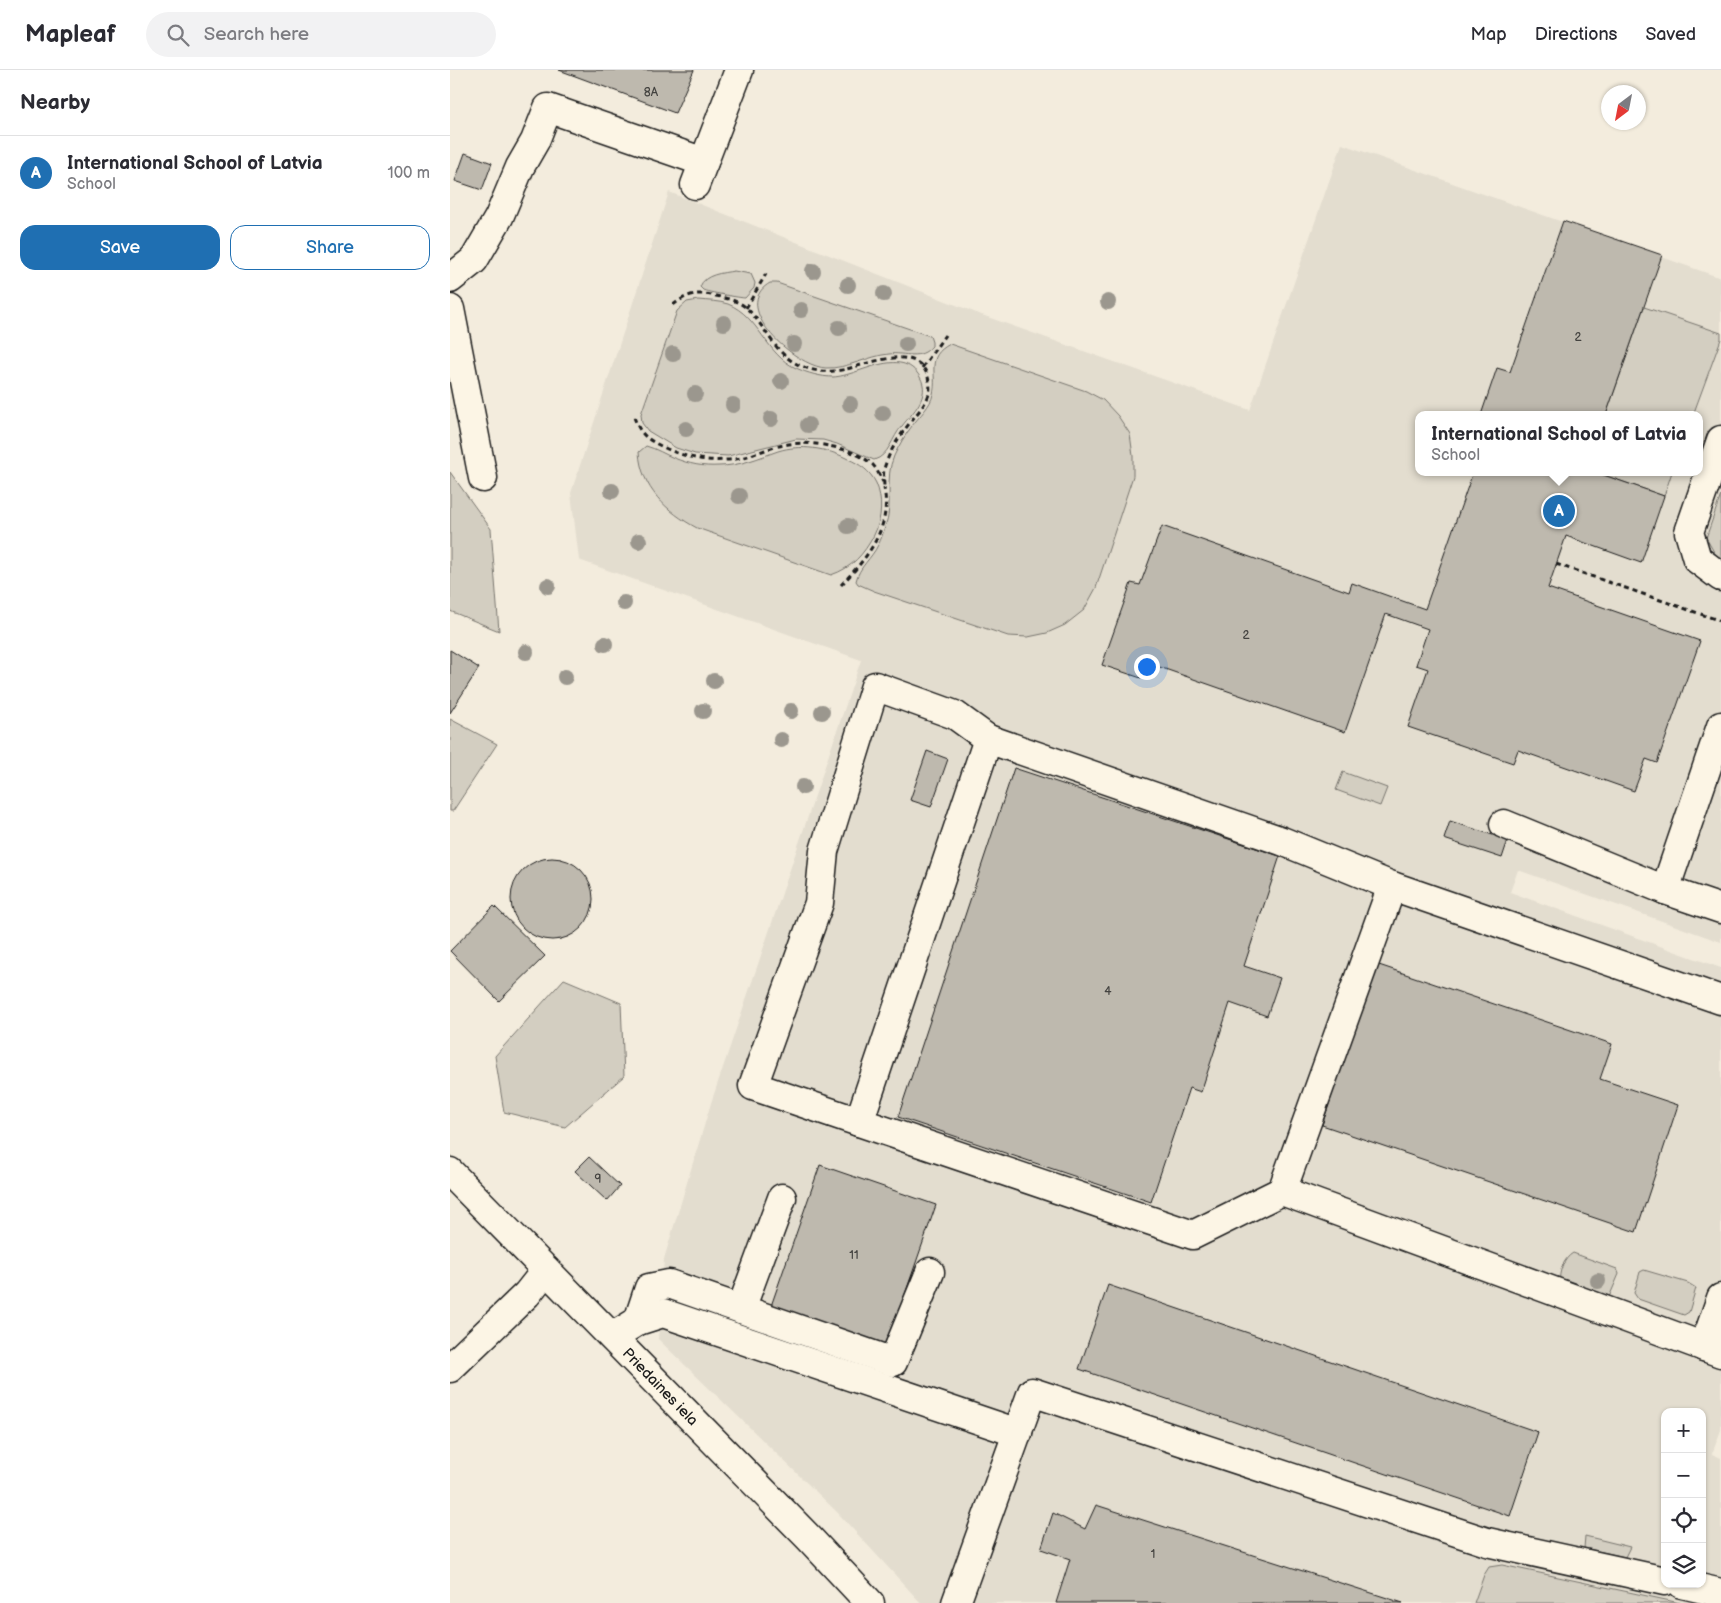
<!DOCTYPE html>
<html lang="en">
<head>
<meta charset="utf-8">
<style>
  body { margin:0; font-family:"Balsamiq Sans",sans-serif; background:#f2f2f3; color:#2b2b33 }
  .controls { position:absolute; right:15px; bottom:15px; display:grid; overflow:hidden; border-radius:10px; box-shadow:0 1px 4px #0004 }
  .controls button { width:45px; height:45px; display:grid; place-items:center; padding:0; border:0; border-bottom:1px solid #e1e1e2; background:#fff; color:#2b2b33; font:25px sans-serif }
  .compass { position:absolute; left:1151px; top:15px; width:45px; height:45px; border-radius:50%; background:#fff; box-shadow:0 1px 4px #0004; rotate:212deg }
  .you { position:absolute; left:696px; top:596px; width:18px; height:18px; margin:-12px; border:4px solid #fff; border-radius:50%; background:#1a73e8; box-shadow:0 0 0 8px #1a73e833 }
  .badge { display:grid; place-items:center; width:32px; height:32px; border-radius:50%; background:#1f6fb2; color:#fff; font-size:16px; font-weight:700 }
  .pin { position:absolute; translate:-50% -50%; border:2px solid #fff; box-shadow:0 1px 5px #0006 }
  .popup { position:absolute; left:965px; top:341px; width:288px; height:65px; box-sizing:border-box; display:grid; place-content:center; border-radius:10px; background:#fff; filter:drop-shadow(0 1px 4px #0005); font-size:16px; white-space:nowrap; color:#7c7c81 }
  .popup b { font-size:19px; color:#2b2b33 }
  .popup::after { content:''; position:absolute; left:50%; top:100%; margin-left:-10px; border:10px solid transparent; border-top-color:#fff }
  .list { margin:0; padding:0; list-style:none }
  h2 { display:flex; justify-content:space-between; align-items:center; height:65px; margin:0; padding:0 20px; font-size:21px }
  h2 small { font-size:16px; font-weight:400; color:#7c7c81 }
  .list li { display:grid; grid-template-columns:32px 1fr auto; gap:15px; align-items:center; box-sizing:border-box; height:75px; padding:0 20px; border-top:1px solid #e1e1e2 }
  .list b { display:block; font-size:19px; white-space:nowrap }
  .list p { margin:0; font-size:16px; white-space:nowrap; color:#7c7c81 }
  .list em { font-size:16px; font-style:normal; color:#7c7c81 }
  .actions { display:flex; gap:10px; padding:15px 20px }
  .actions a { flex:1; padding:11px 0; border:1px solid #1f6fb2; border-radius:15px; text-align:center; font-size:18px; color:#1f6fb2 }
  .actions .main { background:#1f6fb2; color:#fff }
  .icon { flex:none; width:28px; height:28px; fill:none; stroke:currentColor; stroke-width:2; stroke-linecap:round; stroke-linejoin:round }
  .map { position:relative; flex:none; width:1271px; height:1533px; overflow:hidden }
  header { display:flex; align-items:center; gap:30px; box-sizing:border-box; height:70px; padding:0 25px; background:#fff; border-bottom:1px solid #e1e1e2 }
  header strong { font-size:24px }
  nav { display:flex; gap:28px; margin-inline-start:auto; font-size:18px }
  .search { width:350px; height:45px; background:#f2f2f3; display:flex; align-items:center; gap:12px; box-sizing:border-box; padding:0 18px; border-radius:28px; color:#7c7c81; font-size:19px }
  main { display:flex }
  aside { flex:1; background:#fff }
  .map>svg:first-child { display:block }
</style>
</head>
<body>
<header>
<strong>Mapleaf</strong>
<div class="search"><svg class="icon" aria-label="search" viewBox="0 0 24 24"><circle cx="10" cy="10" r="6"/><path d="M15 15l6 6"/></svg>Search here</div>
<nav><a>Map</a><a>Directions</a><a>Saved</a></nav>
</header>
<main>
<aside>
<h2>Nearby<small></small></h2>
<ul class="list">
<li><span class="badge">A</span><div><b>International School of Latvia</b><p>School</p></div><em>100 m</em></li>
</ul>
<div class="actions"><a class="main">Save</a><a>Share</a></div>
</aside>
<div class="map">
<svg width="1271" height="1533" viewBox="0 0 1271 1533">
  <rect width="100%" height="100%" fill="#f3ecdd"/>
  <filter id="ink" filterUnits="userSpaceOnUse"><feTurbulence type="fractalNoise" baseFrequency=".02" numOctaves="2"/><feDisplacementMap in="SourceGraphic" scale="10" xChannelSelector="R" yChannelSelector="G"/><feConvolveMatrix kernelMatrix="1 2 1 2 8 2 1 2 1" color-interpolation-filters="sRGB"/></filter>
  <g filter="url(#ink)">
    <!-- built -->
    <path fill="#e3ddcf" fill-rule="evenodd" d="M892,74L1271,208V872L1068,800L1060,822L1271,898V1360L1262,1384L1271,1388V1533H471L387,1442L208,1269L214,1189L261,1033L411,590L129,490L121,423L219,122L529,244L800,340ZM969,345H1249V402H969ZM1215,1342H1252V1514H1215Z"/>
    <!-- green -->
    <g fill="#d3cec1" stroke="#78756e">
      <path d="M284,201L301,204L305,213L304,218L295,228C291,228 256,222 253,220C252,219 251,218 250,217C254,204 273,203 284,201Z"/>
      <path d="M320,213H327L480,266L482,272V276C470,291 455,282 439,284C418,286 397,299 376,298C346,297 278,237 320,213Z"/>
      <path d="M248,230C258,231 269,231 278,234C309,246 316,285 346,298C357,303 371,307 383,307C409,306 451,275 470,307C481,326 463,342 452,356C442,367 439,386 424,390L387,374L373,370L346,369L278,386L245,384L226,378L198,361L192,353L191,344L227,241L237,232Z"/>
      <polygon points="1194,237 1271,263 1271,269 1243,345 1156,345"/>
      <path d="M500,274L636,321L653,330L668,346L680,364L683,386V406L646,518L634,540L615,555L597,563L578,567L558,566L424,521L408,514L406,511C409,497 422,488 428,475C431,470 433,463 435,457C444,434 434,408 444,386C449,375 455,365 462,356C469,346 481,336 483,324C488,303 475,287 500,274Z"/>
      <path d="M196,376C207,379 214,384 224,388C239,394 253,397 269,396C290,396 308,388 328,381C350,374 377,378 398,389C410,394 420,401 426,413C433,429 432,449 424,465C414,484 402,498 381,505L247,458C217,442 191,418 189,382Z"/>
      <polygon points="0,402 41,459 49,561 0,541"/>
      <polygon points="1145,402 1222,402 1214,426"/>
      <polygon points="1271,425 1271,491 1268,489 1256,468"/>
      <polygon points="0,649 47,674 3,741 0,741"/>
      <polygon points="893,702 937,718 930,736 886,720"/>
      <polygon points="114,909 171,933 174,1006 115,1057 54,1042 45,986"/>
      <path d="M1123,1183L1167,1199L1169,1204L1160,1225L1156,1229L1110,1212C1108,1203 1114,1188 1123,1183Z"/>
      <polygon points="1194,1200 1238,1213 1246,1218 1239,1242 1234,1245 1188,1229 1184,1223 1190,1202"/>
      <polygon points="1135,1466 1180,1477 1175,1487 1134,1478"/>
      <polygon points="1052,1495 1230,1533 1024,1533 1034,1505 1039,1497"/>
    </g>
    <!-- building -->
    <g fill="#beb9ae" stroke="#1c1c1c">
      <polygon points="109,0 244,0 225,43"/>
      <polygon points="15,83 42,93 32,120 5,111"/>
      <polygon points="1113,151 1212,185 1156,345 1031,345 1047,298 1060,302"/>
      <polygon points="1023,402 1145,402 1214,426 1191,493 1116,466 1098,518 1250,571 1207,693 1196,689 1184,721 1068,680 1063,693 958,657 978,599 966,595 978,559 936,544 895,662 695,592 691,608 652,595 681,513 690,515 712,456 899,522 902,513 975,539"/>
      <polygon points="0,580 29,598 0,643"/>
      <polygon points="477,681 498,689 481,737 460,730"/>
      <polygon points="564,698 830,786 794,896 830,908 817,946 780,933 751,1022 739,1018 701,1132 448,1047"/>
      <polygon points="1000,751 1058,770 1052,788 994,769"/>
      <circle cx="102" cy="829" r="41"/>
      <polygon points="44,836 95,886 49,931 0,881"/>
      <polygon points="926,894 1162,974 1150,1009 1228,1035 1186,1162 872,1055"/>
      <polygon points="139,1087 170,1116 157,1131 125,1101"/>
      <polygon points="370,1095 486,1135 437,1276 321,1236"/>
      <polygon points="658,1215 1088,1362 1060,1446 629,1299"/>
      <polygon points="646,1435 953,1533 606,1533 620,1489 591,1479 603,1443 635,1459"/>
    </g>
    <g fill="none" stroke-linecap="round" stroke-linejoin="round">
      <!-- minor casing -->
      <g stroke="#1c1c1c" stroke-width="31">
        <g id="minor">
          <polyline points="245,115 289,0"/>
          <polyline points="0,209 24,190 49,147 70,97 85,71 98,38 254,92"/>
          <polyline points="0,239 33,408"/>
          <polyline points="1271,370 1239,462 1247,489 1271,507"/>
          <polyline points="1054,754 1215,820 1271,839"/>
          <polyline points="1215,820 1271,656"/>
          <polyline points="1271,930 942,816 832,1121 1271,1283"/>
          <polyline points="409,1052 303,1016 369,833 374,781 425,616 505,645 538,669"/>
          <polyline points="0,1102 359,1468 420,1533"/>
          <polyline points="832,1121 743,1165 409,1052 538,669 832,771 942,816"/>
          <polyline points="291,1239 332,1128"/>
          <polyline points="188,1251 199,1218 219,1214 443,1292 480,1202"/>
          <polyline points="162,1267 188,1251 213,1243 568,1363"/>
          <polyline points="1254,1277 1271,1228"/>
          <polyline points="0,1298 77,1224 96,1200"/>
          <polyline points="1232,1514 1271,1523"/>
          <polyline points="506,1533 582,1322 1037,1472 1215,1511"/>
        </g>
      </g>
      <!-- path -->
      <g stroke="#1c1c1c" stroke-width="3" stroke-dasharray="5 4" stroke-linecap="butt">
        <path d="M223,235C239,223 247,222 266,226C275,228 286,230 294,236C316,254 324,287 354,297C363,301 374,302 384,301C408,300 459,271 476,302C479,308 481,318 479,324C476,334 468,342 462,350C451,364 439,381 434,399C433,405 434,412 434,418"/>
        <polyline points="296,238 316,204"/>
        <polyline points="472,298 495,265"/>
        <path d="M184,347C190,365 198,370 215,378C235,387 255,392 277,390C296,389 311,380 329,376C354,369 403,376 423,395C427,399 430,407 433,412"/>
        <polyline points="1106,494 1271,551"/>
        <path d="M391,515C417,488 442,458 434,418"/>
      </g>
      <!-- minor -->
      <use href="#minor" stroke="#fcf5e5" stroke-width="28"/>
    </g>
    <!-- trees -->
    <g fill="#9b978e">
      <circle cx="363" cy="201" r="8"/>
      <circle cx="398" cy="215" r="8"/>
      <circle cx="434" cy="224" r="8"/>
      <circle cx="658" cy="232" r="8"/>
      <circle cx="351" cy="240" r="8"/>
      <circle cx="274" cy="253" r="8"/>
      <circle cx="389" cy="258" r="8"/>
      <circle cx="344" cy="274" r="8"/>
      <circle cx="456" cy="274" r="8"/>
      <circle cx="223" cy="284" r="8"/>
      <circle cx="331" cy="311" r="8"/>
      <circle cx="245" cy="324" r="8"/>
      <circle cx="400" cy="334" r="8"/>
      <circle cx="283" cy="335" r="8"/>
      <circle cx="433" cy="343" r="8"/>
      <circle cx="321" cy="349" r="8"/>
      <circle cx="358" cy="355" r="8"/>
      <circle cx="236" cy="359" r="8"/>
      <circle cx="162" cy="421" r="8"/>
      <circle cx="289" cy="426" r="8"/>
      <circle cx="398" cy="456" r="8"/>
      <circle cx="189" cy="471" r="8"/>
      <circle cx="98" cy="516" r="8"/>
      <circle cx="174" cy="533" r="8"/>
      <circle cx="155" cy="574" r="8"/>
      <circle cx="76" cy="582" r="8"/>
      <circle cx="115" cy="607" r="8"/>
      <circle cx="264" cy="611" r="8"/>
      <circle cx="253" cy="641" r="8"/>
      <circle cx="341" cy="641" r="8"/>
      <circle cx="372" cy="642" r="8"/>
      <circle cx="331" cy="670" r="8"/>
      <circle cx="353" cy="717" r="8"/>
      <circle cx="1148" cy="1211" r="8"/>
    </g>
  </g>
  <g text-anchor="middle" dominant-baseline="central" stroke-width="4.5" stroke-linejoin="round" paint-order="stroke">
    <!-- number labels -->
    <g font-size="12" fill="#444340">
      <text x="201" y="22">8A</text>
      <text x="1128" y="267">2</text>
      <text x="796" y="565">2</text>
      <text x="658" y="921">4</text>
      <text x="148" y="1109">9</text>
      <text x="404" y="1185">11</text>
      <text x="703" y="1484">1</text>
    </g>
    <!-- street labels -->
    <g font-size="15" fill="#1c1c1c" stroke="#fcf5e5">
      <text transform="translate(210 1317) rotate(46)">Priedaines iela</text>
    </g>
  </g>
</svg>
<div class="controls">
<button>+</button>
<button>−</button>
<button><svg class="icon" aria-label="locate" viewBox="0 0 24 24"><circle cx="12" cy="12" r="6"/><path d="M12 2v4M12 18v4M2 12h4M18 12h4"/></svg></button>
<button><svg class="icon" aria-label="layers" viewBox="0 0 24 24"><path d="M12 4l9 5-9 5-9-5zM3 14l9 5 9-5"/></svg></button>
</div>
<svg class="compass" viewBox="-18 -18 36 36"><path d="M0-13l5 13h-10z" fill="#e53935"/><path d="M0 13l5-13h-10z" fill="#7c7c81"/></svg>
<div class="you"></div>
<div class="pin badge" style="left:1109px;top:441px">A</div>
<div class="popup"><b>International School of Latvia</b>School</div>
</div>
</main>
</body>
</html>
